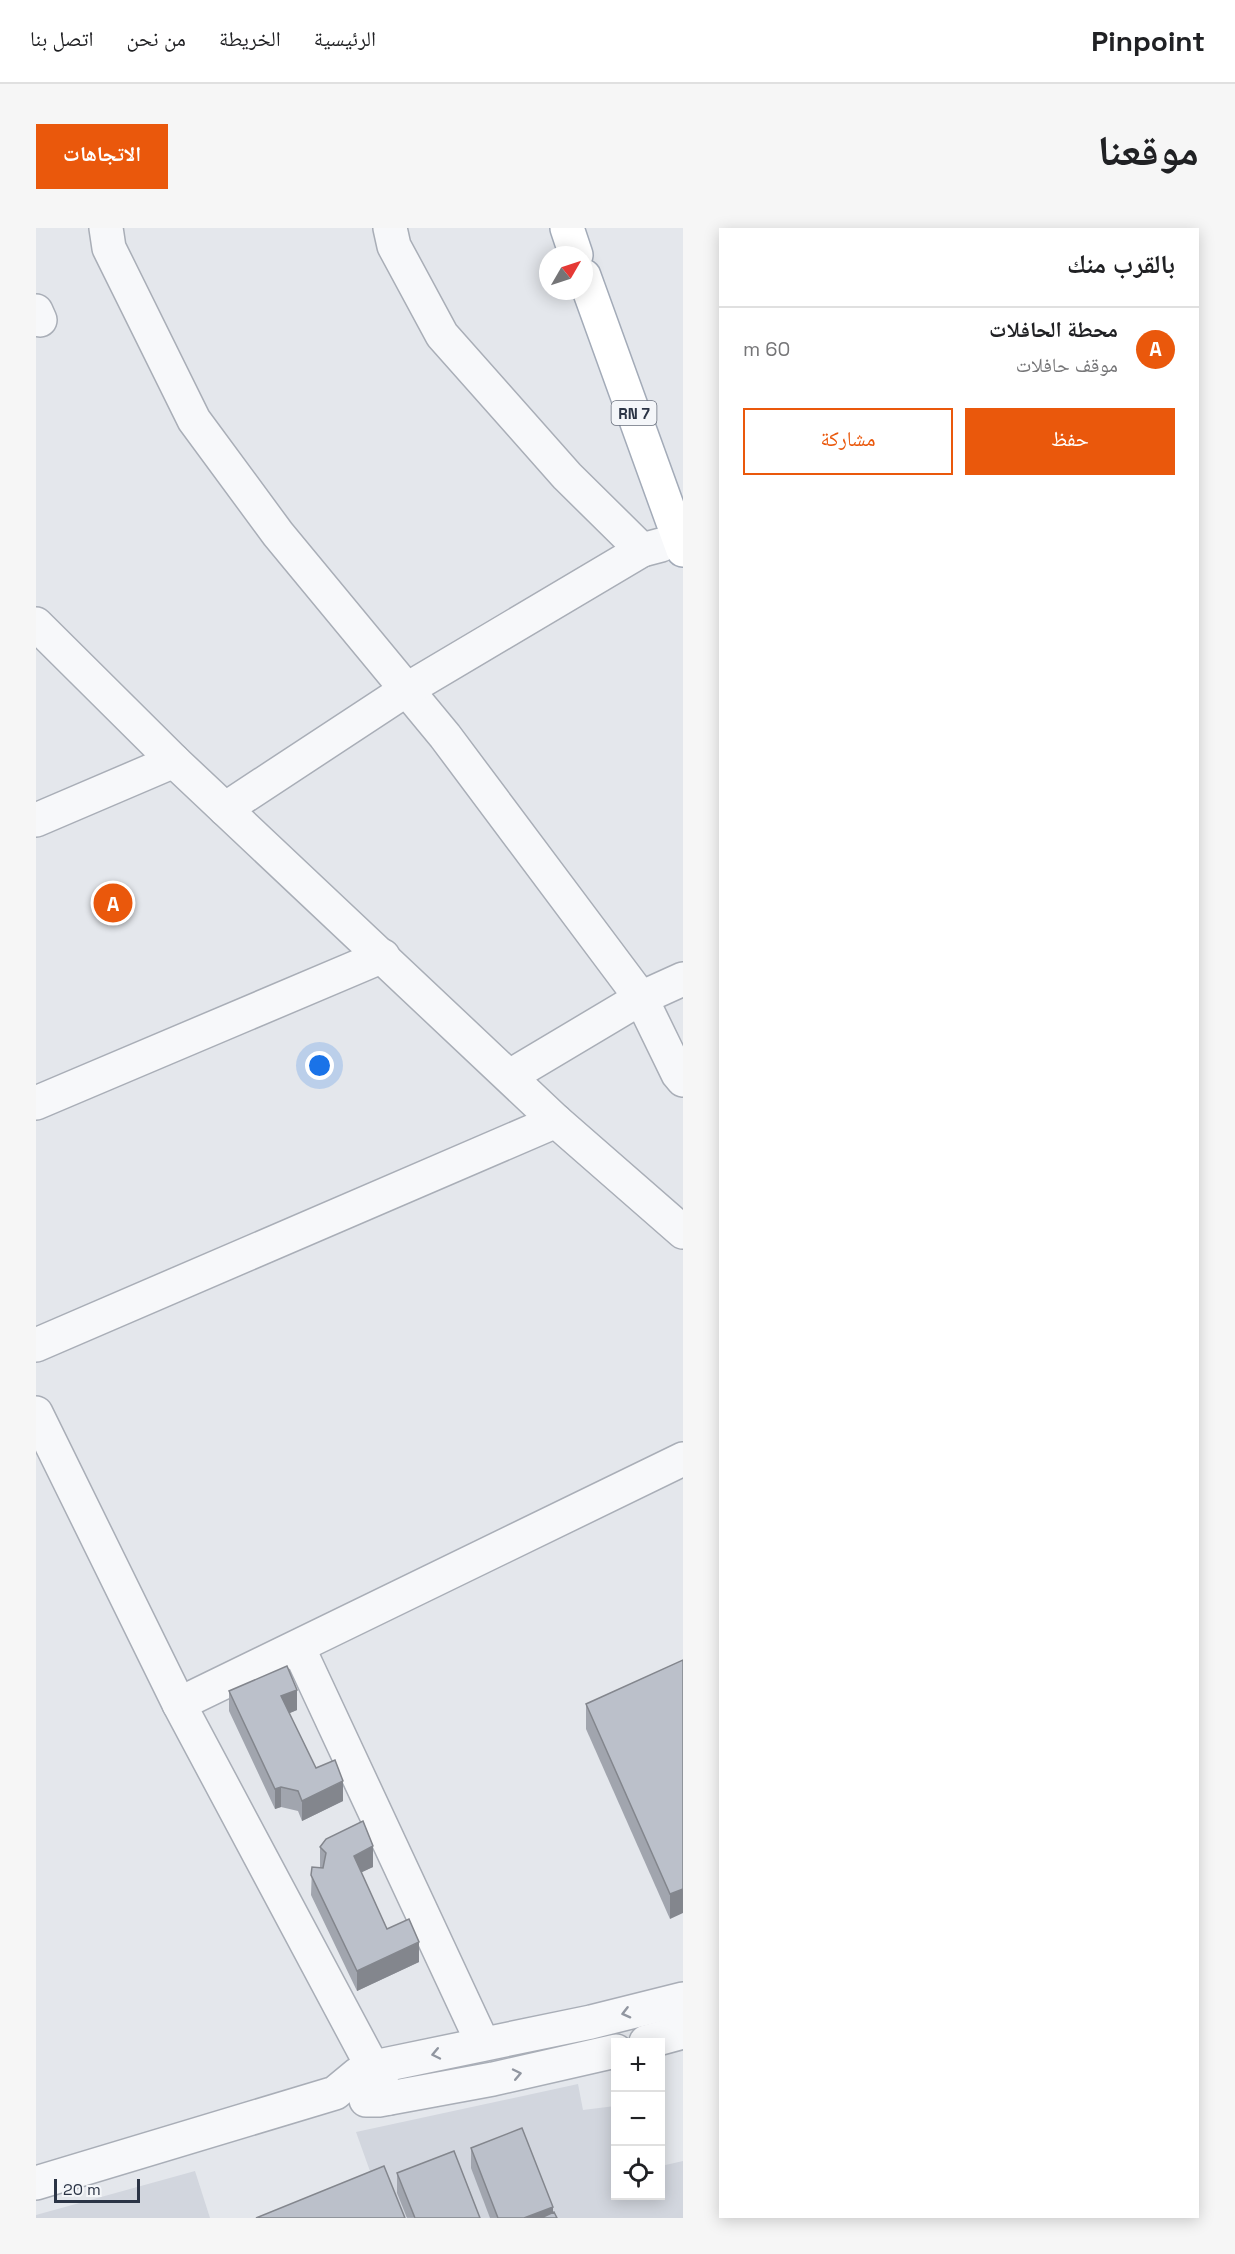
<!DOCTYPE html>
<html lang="ar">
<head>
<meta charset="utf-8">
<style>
  body { margin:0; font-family:"Space Grotesk","Noto Naskh Arabic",sans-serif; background:#f6f6f6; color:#202124; direction:rtl }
  .controls { position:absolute; right:18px; bottom:18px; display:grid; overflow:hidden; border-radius:0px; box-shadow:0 3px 15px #0003 }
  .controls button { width:54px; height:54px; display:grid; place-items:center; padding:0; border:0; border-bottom:2px solid #e0e0e0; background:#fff; color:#202124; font:30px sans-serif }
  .compass { position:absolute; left:503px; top:18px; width:54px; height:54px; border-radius:50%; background:#fff; box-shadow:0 3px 15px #0003; rotate:51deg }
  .scale { position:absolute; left:18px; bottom:15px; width:86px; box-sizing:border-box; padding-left:6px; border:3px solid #2b3445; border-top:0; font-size:16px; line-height:21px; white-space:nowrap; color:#2b3445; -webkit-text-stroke:4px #f4f6f9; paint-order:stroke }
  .you { position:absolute; left:284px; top:838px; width:21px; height:21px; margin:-15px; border:4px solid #fff; border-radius:50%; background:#1a73e8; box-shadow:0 0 0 9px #1a73e833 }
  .badge { display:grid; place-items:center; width:39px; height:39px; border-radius:50%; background:#ea580c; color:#fff; font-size:20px; font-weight:700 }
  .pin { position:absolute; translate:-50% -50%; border:3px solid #fff; box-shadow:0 2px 6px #0006 }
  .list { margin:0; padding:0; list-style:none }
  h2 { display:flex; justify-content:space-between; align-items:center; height:78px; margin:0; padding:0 24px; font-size:26px }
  h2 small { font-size:20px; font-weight:400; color:#757577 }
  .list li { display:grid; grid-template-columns:39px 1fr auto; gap:18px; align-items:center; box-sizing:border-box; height:84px; padding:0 24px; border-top:2px solid #e0e0e0 }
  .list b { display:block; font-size:22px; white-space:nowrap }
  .list p { margin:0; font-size:20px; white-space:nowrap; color:#757577 }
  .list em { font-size:20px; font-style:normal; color:#757577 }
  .actions { display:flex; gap:12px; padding:18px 24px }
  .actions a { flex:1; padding:14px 0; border:2px solid #ea580c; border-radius:0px; text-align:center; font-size:21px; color:#ea580c }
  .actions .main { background:#ea580c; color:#fff }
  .icon { flex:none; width:33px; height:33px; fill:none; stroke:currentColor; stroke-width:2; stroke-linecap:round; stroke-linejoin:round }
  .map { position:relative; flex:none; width:647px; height:1990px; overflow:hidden; direction:ltr; border-radius:0px }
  header { display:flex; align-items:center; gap:36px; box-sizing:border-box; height:84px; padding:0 30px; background:#fff; border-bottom:2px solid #e0e0e0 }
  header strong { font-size:28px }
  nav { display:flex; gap:33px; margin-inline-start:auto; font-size:21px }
  .intro { display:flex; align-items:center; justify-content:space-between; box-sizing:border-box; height:144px; padding:0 36px }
  h1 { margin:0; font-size:42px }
  .button { padding:15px 27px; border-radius:0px; background:#ea580c; color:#fff; font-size:21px; font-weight:700 }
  main { display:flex; gap:36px; padding:0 36px }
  aside { flex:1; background:#fff; border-radius:0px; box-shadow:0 3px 15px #0003 }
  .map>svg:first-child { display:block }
</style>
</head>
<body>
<header>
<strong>Pinpoint</strong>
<nav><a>الرئيسية</a><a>الخريطة</a><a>من نحن</a><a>اتصل بنا</a></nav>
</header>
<div class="intro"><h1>موقعنا</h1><a class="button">الاتجاهات</a></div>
<main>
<aside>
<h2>بالقرب منك<small></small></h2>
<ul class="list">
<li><span class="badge">A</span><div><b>محطة الحافلات</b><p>موقف حافلات</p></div><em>60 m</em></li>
</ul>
<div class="actions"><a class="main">حفظ</a><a>مشاركة</a></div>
</aside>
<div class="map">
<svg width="647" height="1990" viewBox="0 0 647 1990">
  <rect width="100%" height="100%" fill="#e4e7ec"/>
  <!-- built -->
  <g fill="#d2d6de">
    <polygon points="542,1856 547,1882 579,1878 580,1968 624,1968 625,1938 647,1933 647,1990 226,1990 335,1946 320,1904"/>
    <polygon points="159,1943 174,1990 0,1990 0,1987"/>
  </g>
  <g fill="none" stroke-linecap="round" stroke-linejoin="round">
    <!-- minor casing -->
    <g stroke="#a9aeb7" stroke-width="36">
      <g id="minor">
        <polyline points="70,0 73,20 158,192 242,306 409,508 605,770 642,846 647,852"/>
        <polyline points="354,0 358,18 406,107 531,248 606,322 625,317"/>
        <polyline points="0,83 4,92"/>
        <polyline points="0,396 138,533 520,893 647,1004"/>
        <polyline points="189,581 370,462 606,322"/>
        <polyline points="0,592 138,533"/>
        <polyline points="474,848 605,770 647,751"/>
        <polyline points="0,875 347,728"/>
        <polyline points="0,1117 520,893"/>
        <polyline points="0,1185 143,1476 353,1870"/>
        <polyline points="262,1419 447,1816"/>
        <polyline points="143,1476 647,1231"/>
        <polyline points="610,1814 647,1804"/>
        <polyline points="330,1872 343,1872 457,1851 580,1823"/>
        <polyline points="0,1955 299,1865 322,1846 338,1839 555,1794 647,1771"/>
      </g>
    </g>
    <!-- major casing -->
    <g stroke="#a3abb8" stroke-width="36">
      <g id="major">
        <polyline points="531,0 540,27"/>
        <polyline points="548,48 647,322"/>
      </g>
    </g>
    <!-- minor -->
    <use href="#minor" stroke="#f7f8fa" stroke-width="33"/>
    <!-- major -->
    <use href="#major" stroke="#fff" stroke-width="33"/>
  </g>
  <!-- wall -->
  <g fill="#a1a5ae">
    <polygon points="647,1432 634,1691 550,1501 550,1476"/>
    <polygon points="193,1463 261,1482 253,1485 280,1540 307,1573 266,1593 262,1583 245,1579 239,1581 193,1483"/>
    <polygon points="284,1619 337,1639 325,1644 351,1701 383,1734 321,1763 275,1667 276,1639 284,1639"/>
    <polygon points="435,1920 517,1985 521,1990 454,1990 435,1940"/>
    <polygon points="361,1945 444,1990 371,1990 361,1965"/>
  </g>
  <!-- shaded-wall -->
  <g fill="#83868d">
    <polygon points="261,1462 261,1482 245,1489 245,1468"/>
    <polygon points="307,1553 307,1573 266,1593 266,1573"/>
    <polygon points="245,1559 245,1579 239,1581 239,1561"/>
    <polygon points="337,1618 337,1639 318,1648 318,1628"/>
    <polygon points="647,1661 647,1685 634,1691 634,1666"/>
    <polygon points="383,1714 383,1734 321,1763 321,1743"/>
    <polygon points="517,1979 517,1990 488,1990"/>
  </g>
  <!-- building -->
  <g fill="#bbc0ca" stroke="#83868d" stroke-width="1.5">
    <polygon points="647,1432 647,1661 634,1666 550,1476"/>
    <polygon points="251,1438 261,1462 245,1468 280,1540 299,1532 307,1553 266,1573 262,1563 245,1559 239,1561 193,1463"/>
    <polygon points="327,1593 337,1618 318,1628 351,1701 373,1691 383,1714 321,1743 275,1647 276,1639 287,1640 290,1625 284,1619 290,1611"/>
    <polygon points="486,1900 517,1979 488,1990 462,1990 435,1920"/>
    <polygon points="418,1923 444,1990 379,1990 361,1945"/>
    <polygon points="348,1938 369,1990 220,1990"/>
    <polygon points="518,1984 521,1990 505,1990"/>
  </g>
  <!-- one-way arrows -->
  <defs><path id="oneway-chevron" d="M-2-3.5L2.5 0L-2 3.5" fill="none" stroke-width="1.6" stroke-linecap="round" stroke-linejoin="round" transform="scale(1.5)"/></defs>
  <g stroke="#9196a0">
    <use href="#oneway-chevron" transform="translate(590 1785) rotate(166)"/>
    <use href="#oneway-chevron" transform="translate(400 1826) rotate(168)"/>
    <use href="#oneway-chevron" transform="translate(481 1846) rotate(-12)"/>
  </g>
  <g text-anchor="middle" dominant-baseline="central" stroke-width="4.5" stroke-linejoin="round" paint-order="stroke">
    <!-- shield labels -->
    <rect fill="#f4f6f9" stroke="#676e7b" stroke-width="1.5" x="575.5" y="173" width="45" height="24" rx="4.5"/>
    <g font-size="15" font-weight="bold" fill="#2b3445">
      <text x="598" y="185">RN 7</text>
    </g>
  </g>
</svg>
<div class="controls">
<button>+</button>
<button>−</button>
<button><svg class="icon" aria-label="locate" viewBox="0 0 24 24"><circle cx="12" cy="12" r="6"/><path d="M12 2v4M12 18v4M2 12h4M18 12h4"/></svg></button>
</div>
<svg class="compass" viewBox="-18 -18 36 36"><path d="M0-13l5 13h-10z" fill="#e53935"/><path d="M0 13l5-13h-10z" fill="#757577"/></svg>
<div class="scale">20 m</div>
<div class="you"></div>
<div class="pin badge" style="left:77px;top:675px">A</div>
</div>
</main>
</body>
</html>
